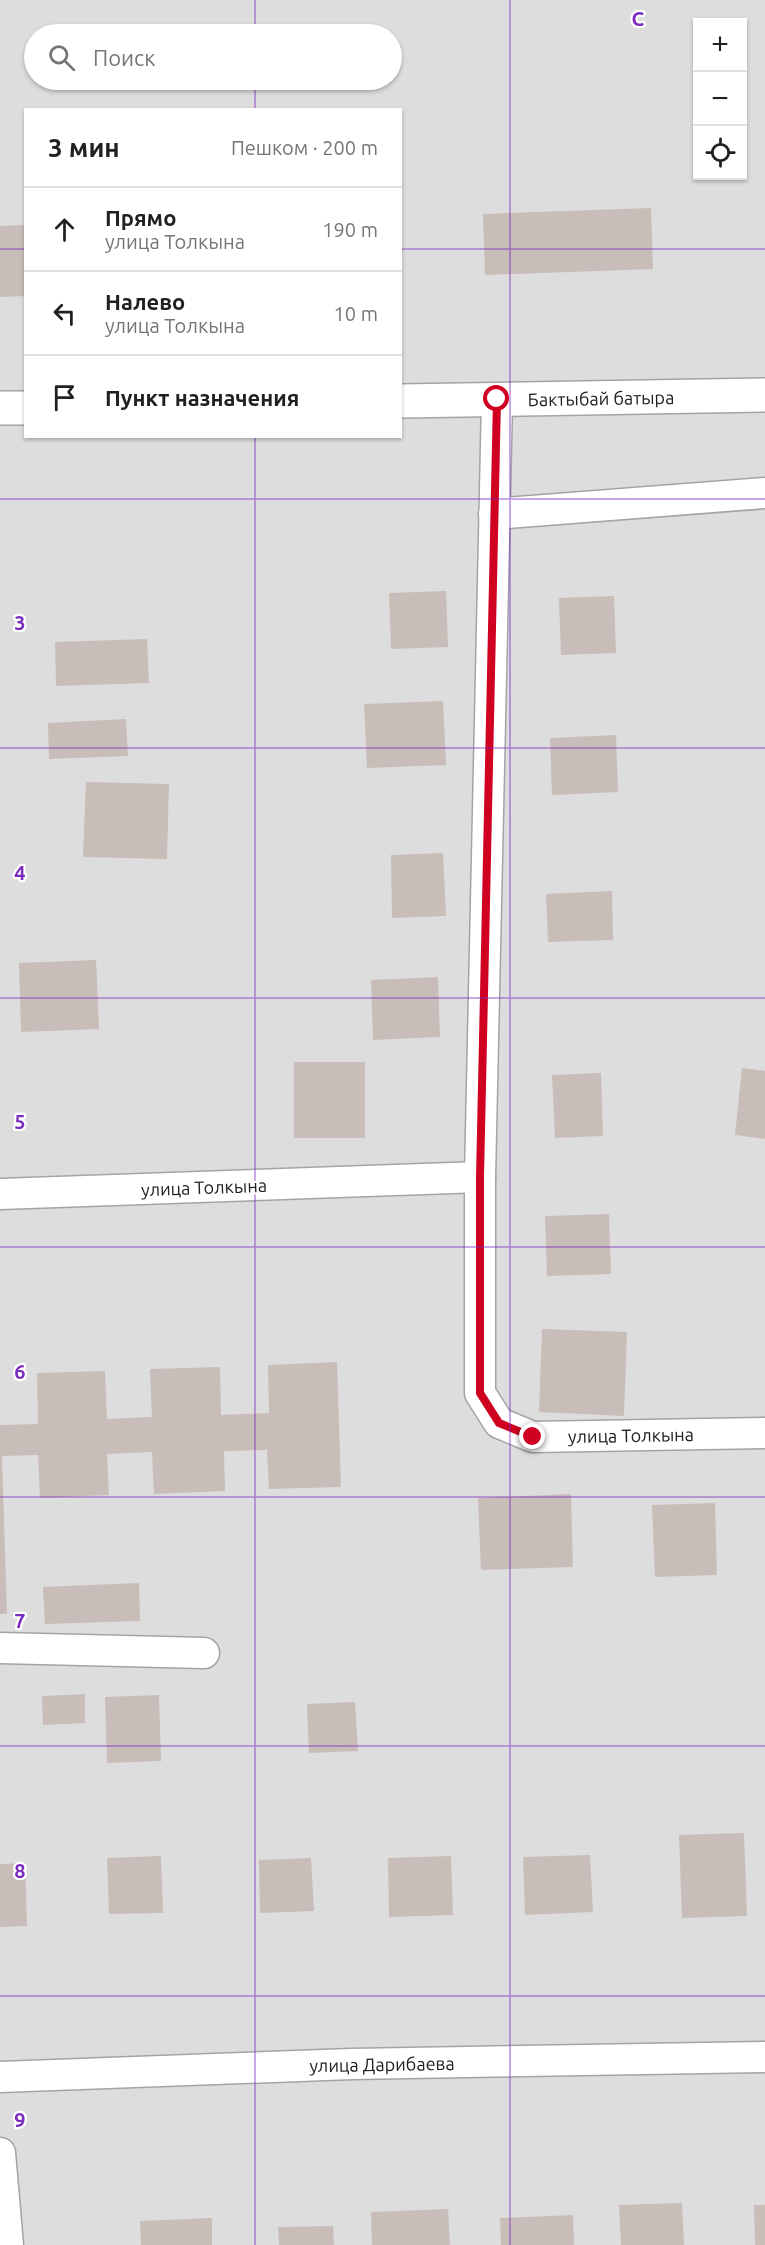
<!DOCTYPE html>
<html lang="ru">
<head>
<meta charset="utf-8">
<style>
  body { margin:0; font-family:Ubuntu,sans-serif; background:#f6f6f6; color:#202124 }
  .controls { position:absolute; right:18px; top:18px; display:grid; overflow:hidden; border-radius:0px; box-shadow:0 2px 4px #0004 }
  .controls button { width:54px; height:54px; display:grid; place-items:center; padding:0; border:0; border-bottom:2px solid #e0e0e0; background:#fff; color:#202124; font:30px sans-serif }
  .stop { position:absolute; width:18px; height:18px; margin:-14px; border:4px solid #d00021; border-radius:50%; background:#fff }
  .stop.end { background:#d00021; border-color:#fff; box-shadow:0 2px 6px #0008 }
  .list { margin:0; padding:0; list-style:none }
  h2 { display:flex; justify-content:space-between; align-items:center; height:78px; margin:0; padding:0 24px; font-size:26px }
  h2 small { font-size:20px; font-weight:400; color:#757577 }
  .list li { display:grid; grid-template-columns:39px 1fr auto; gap:18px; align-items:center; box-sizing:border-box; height:84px; padding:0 24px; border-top:2px solid #e0e0e0 }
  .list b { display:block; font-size:22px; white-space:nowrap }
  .list p { margin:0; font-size:20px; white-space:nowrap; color:#757577 }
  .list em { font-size:20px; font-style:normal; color:#757577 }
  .icon { flex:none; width:33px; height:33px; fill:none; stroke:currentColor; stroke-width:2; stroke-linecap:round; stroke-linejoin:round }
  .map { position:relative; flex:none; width:765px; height:2245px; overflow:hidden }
  .search { position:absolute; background:#fff; box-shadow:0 2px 4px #0004; left:24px; top:24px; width:378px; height:66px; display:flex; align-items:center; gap:15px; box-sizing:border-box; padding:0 21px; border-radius:33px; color:#757577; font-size:22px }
  .panel { position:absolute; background:#fff; box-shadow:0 2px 4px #0004; left:24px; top:108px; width:378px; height:330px; border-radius:0px }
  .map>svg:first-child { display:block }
</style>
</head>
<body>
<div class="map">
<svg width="765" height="2245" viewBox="0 0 765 2245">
  <rect width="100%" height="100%" fill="#f0ebe6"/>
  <!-- residential -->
  <path fill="#dedddd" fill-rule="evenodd" d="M0,0H765V2245H0ZM698,22H742V176H698ZM34,34H392V80H34ZM26,110H400V436H26Z"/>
  <!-- building -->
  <g fill="#c8bdb9">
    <polygon points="651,208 653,269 485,275 483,214"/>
    <polygon points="26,225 26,296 0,297 0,226"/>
    <polygon points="446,591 448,647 391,649 389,593"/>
    <polygon points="614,596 616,653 561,655 559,598"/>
    <polygon points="147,639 149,683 56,686 55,642"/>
    <polygon points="443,701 446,765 367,768 364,704"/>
    <polygon points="126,719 128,756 49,759 48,723"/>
    <polygon points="616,735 618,792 552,795 550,738"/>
    <polygon points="86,782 169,784 167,859 83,857"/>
    <polygon points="443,853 446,916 392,918 391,855"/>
    <polygon points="612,891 613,940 548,942 546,894"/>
    <polygon points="96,960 99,1029 21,1032 19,963"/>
    <polygon points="438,977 440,1037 373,1040 371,980"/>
    <rect x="294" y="1062" width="71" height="76"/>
    <polygon points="742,1068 765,1071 765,1139 735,1135"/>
    <polygon points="601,1073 603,1136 555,1138 552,1075"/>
    <polygon points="609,1214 611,1274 547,1276 545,1216"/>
    <polygon points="542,1329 627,1332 624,1416 539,1412"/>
    <polygon points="337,1362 341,1487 269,1489 267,1450 224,1451 225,1491 154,1494 152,1452 107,1454 109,1495 40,1498 38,1455 2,1456 7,1614 0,1614 0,1425 38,1424 37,1373 105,1371 107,1419 152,1417 150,1369 220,1367 221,1415 269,1413 268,1365"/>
    <polygon points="571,1494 573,1567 481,1570 478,1498"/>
    <polygon points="715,1503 717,1575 655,1577 652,1505"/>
    <polygon points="139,1583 140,1621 45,1624 43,1587"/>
    <polygon points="85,1694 85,1723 43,1725 42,1696"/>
    <polygon points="159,1695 161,1761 107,1763 105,1697"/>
    <polygon points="355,1702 358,1751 309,1753 307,1704"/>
    <polygon points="744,1833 747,1916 682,1918 679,1835"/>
    <polygon points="590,1855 593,1912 525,1915 523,1857"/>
    <polygon points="161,1856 163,1913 109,1914 107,1858"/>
    <polygon points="451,1856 453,1915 389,1917 388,1858"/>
    <polygon points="311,1858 314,1911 260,1913 259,1860"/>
    <polygon points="25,1863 27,1926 0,1927 0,1864"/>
    <polygon points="682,2203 684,2245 621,2245 619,2205"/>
    <polygon points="754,2205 765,2205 765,2245 755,2245"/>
    <polygon points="448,2209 450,2245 372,2245 371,2212"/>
    <polygon points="573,2215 574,2245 501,2245 500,2218"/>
    <polygon points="212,2218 212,2245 141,2245 140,2221"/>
    <polygon points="333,2226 334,2245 279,2245 278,2227"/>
  </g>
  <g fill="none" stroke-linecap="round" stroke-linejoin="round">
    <!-- minor casing -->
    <g stroke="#a4a4a4" stroke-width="33">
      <g id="minor">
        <polyline points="497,400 480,1177 480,1393 499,1423 533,1437 765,1433"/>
        <polyline points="494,514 765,493"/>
        <polyline points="0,1194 480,1177"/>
        <polyline points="0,1648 204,1653"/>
        <polyline points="0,2077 352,2064 765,2057"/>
        <polyline points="0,2153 8,2245"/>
      </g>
    </g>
    <!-- tertiary casing -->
    <g stroke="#a4a4a4" stroke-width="36">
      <g id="tertiary">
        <polyline points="400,401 765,395"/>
        <polyline points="0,408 26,408"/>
      </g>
    </g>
    <!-- minor -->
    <use href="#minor" stroke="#fff" stroke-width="30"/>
    <!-- tertiary -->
    <use href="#tertiary" stroke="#fff" stroke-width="33"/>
  </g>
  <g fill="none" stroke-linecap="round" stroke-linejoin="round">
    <!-- route -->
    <polyline stroke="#d00021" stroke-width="8" points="497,399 480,1177 480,1393 499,1423 533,1437"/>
  </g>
  <!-- grid -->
  <path fill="none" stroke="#7b2cbf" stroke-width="1.5" stroke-opacity="0.55" d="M255,0V34M510,0V2245M255,80V110M0,249H26M400,249H765M255,436V2245M0,499H765M0,748H765M0,998H765M0,1247H765M0,1497H765M0,1746H765M0,1996H765"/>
  <g text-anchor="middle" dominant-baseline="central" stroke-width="4.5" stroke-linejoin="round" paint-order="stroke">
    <!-- street labels -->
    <g font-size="18" fill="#202020" stroke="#fff">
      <text transform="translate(601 398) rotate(-1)">Бактыбай батыра</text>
      <text transform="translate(204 1187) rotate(-2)">улица Толкына</text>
      <text transform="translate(631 1435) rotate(-1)">улица Толкына</text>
      <text transform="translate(382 2064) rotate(-1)">улица Дарибаева</text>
    </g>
  </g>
  <g font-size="20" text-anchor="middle" font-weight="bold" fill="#7b2cbf" stroke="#fff" stroke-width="4.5" stroke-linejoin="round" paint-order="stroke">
    <text x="638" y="26">C</text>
    <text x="20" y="630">3</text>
    <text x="20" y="880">4</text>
    <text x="20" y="1129">5</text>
    <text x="20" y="1379">6</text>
    <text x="20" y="1628">7</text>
    <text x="20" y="1878">8</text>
    <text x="20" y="2127">9</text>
  </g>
</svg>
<div class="controls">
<button>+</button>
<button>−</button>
<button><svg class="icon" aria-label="locate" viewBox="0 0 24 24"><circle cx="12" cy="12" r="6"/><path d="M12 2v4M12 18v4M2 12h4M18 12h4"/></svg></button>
</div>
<div class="stop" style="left:497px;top:399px"></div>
<div class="stop end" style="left:533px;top:1437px"></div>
<div class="search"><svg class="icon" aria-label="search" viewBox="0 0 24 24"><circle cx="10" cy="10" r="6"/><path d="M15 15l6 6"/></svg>Поиск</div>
<section class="panel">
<h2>3 мин<small>Пешком · 200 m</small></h2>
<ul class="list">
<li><svg class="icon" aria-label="ahead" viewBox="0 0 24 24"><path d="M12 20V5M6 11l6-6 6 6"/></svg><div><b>Прямо</b><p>улица Толкына</p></div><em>190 m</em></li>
<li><svg class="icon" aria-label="left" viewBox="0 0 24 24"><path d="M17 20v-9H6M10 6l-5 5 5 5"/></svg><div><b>Налево</b><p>улица Толкына</p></div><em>10 m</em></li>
<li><svg class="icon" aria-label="arrive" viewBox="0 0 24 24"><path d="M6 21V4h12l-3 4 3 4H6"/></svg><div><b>Пункт назначения</b></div></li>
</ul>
</section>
</div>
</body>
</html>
